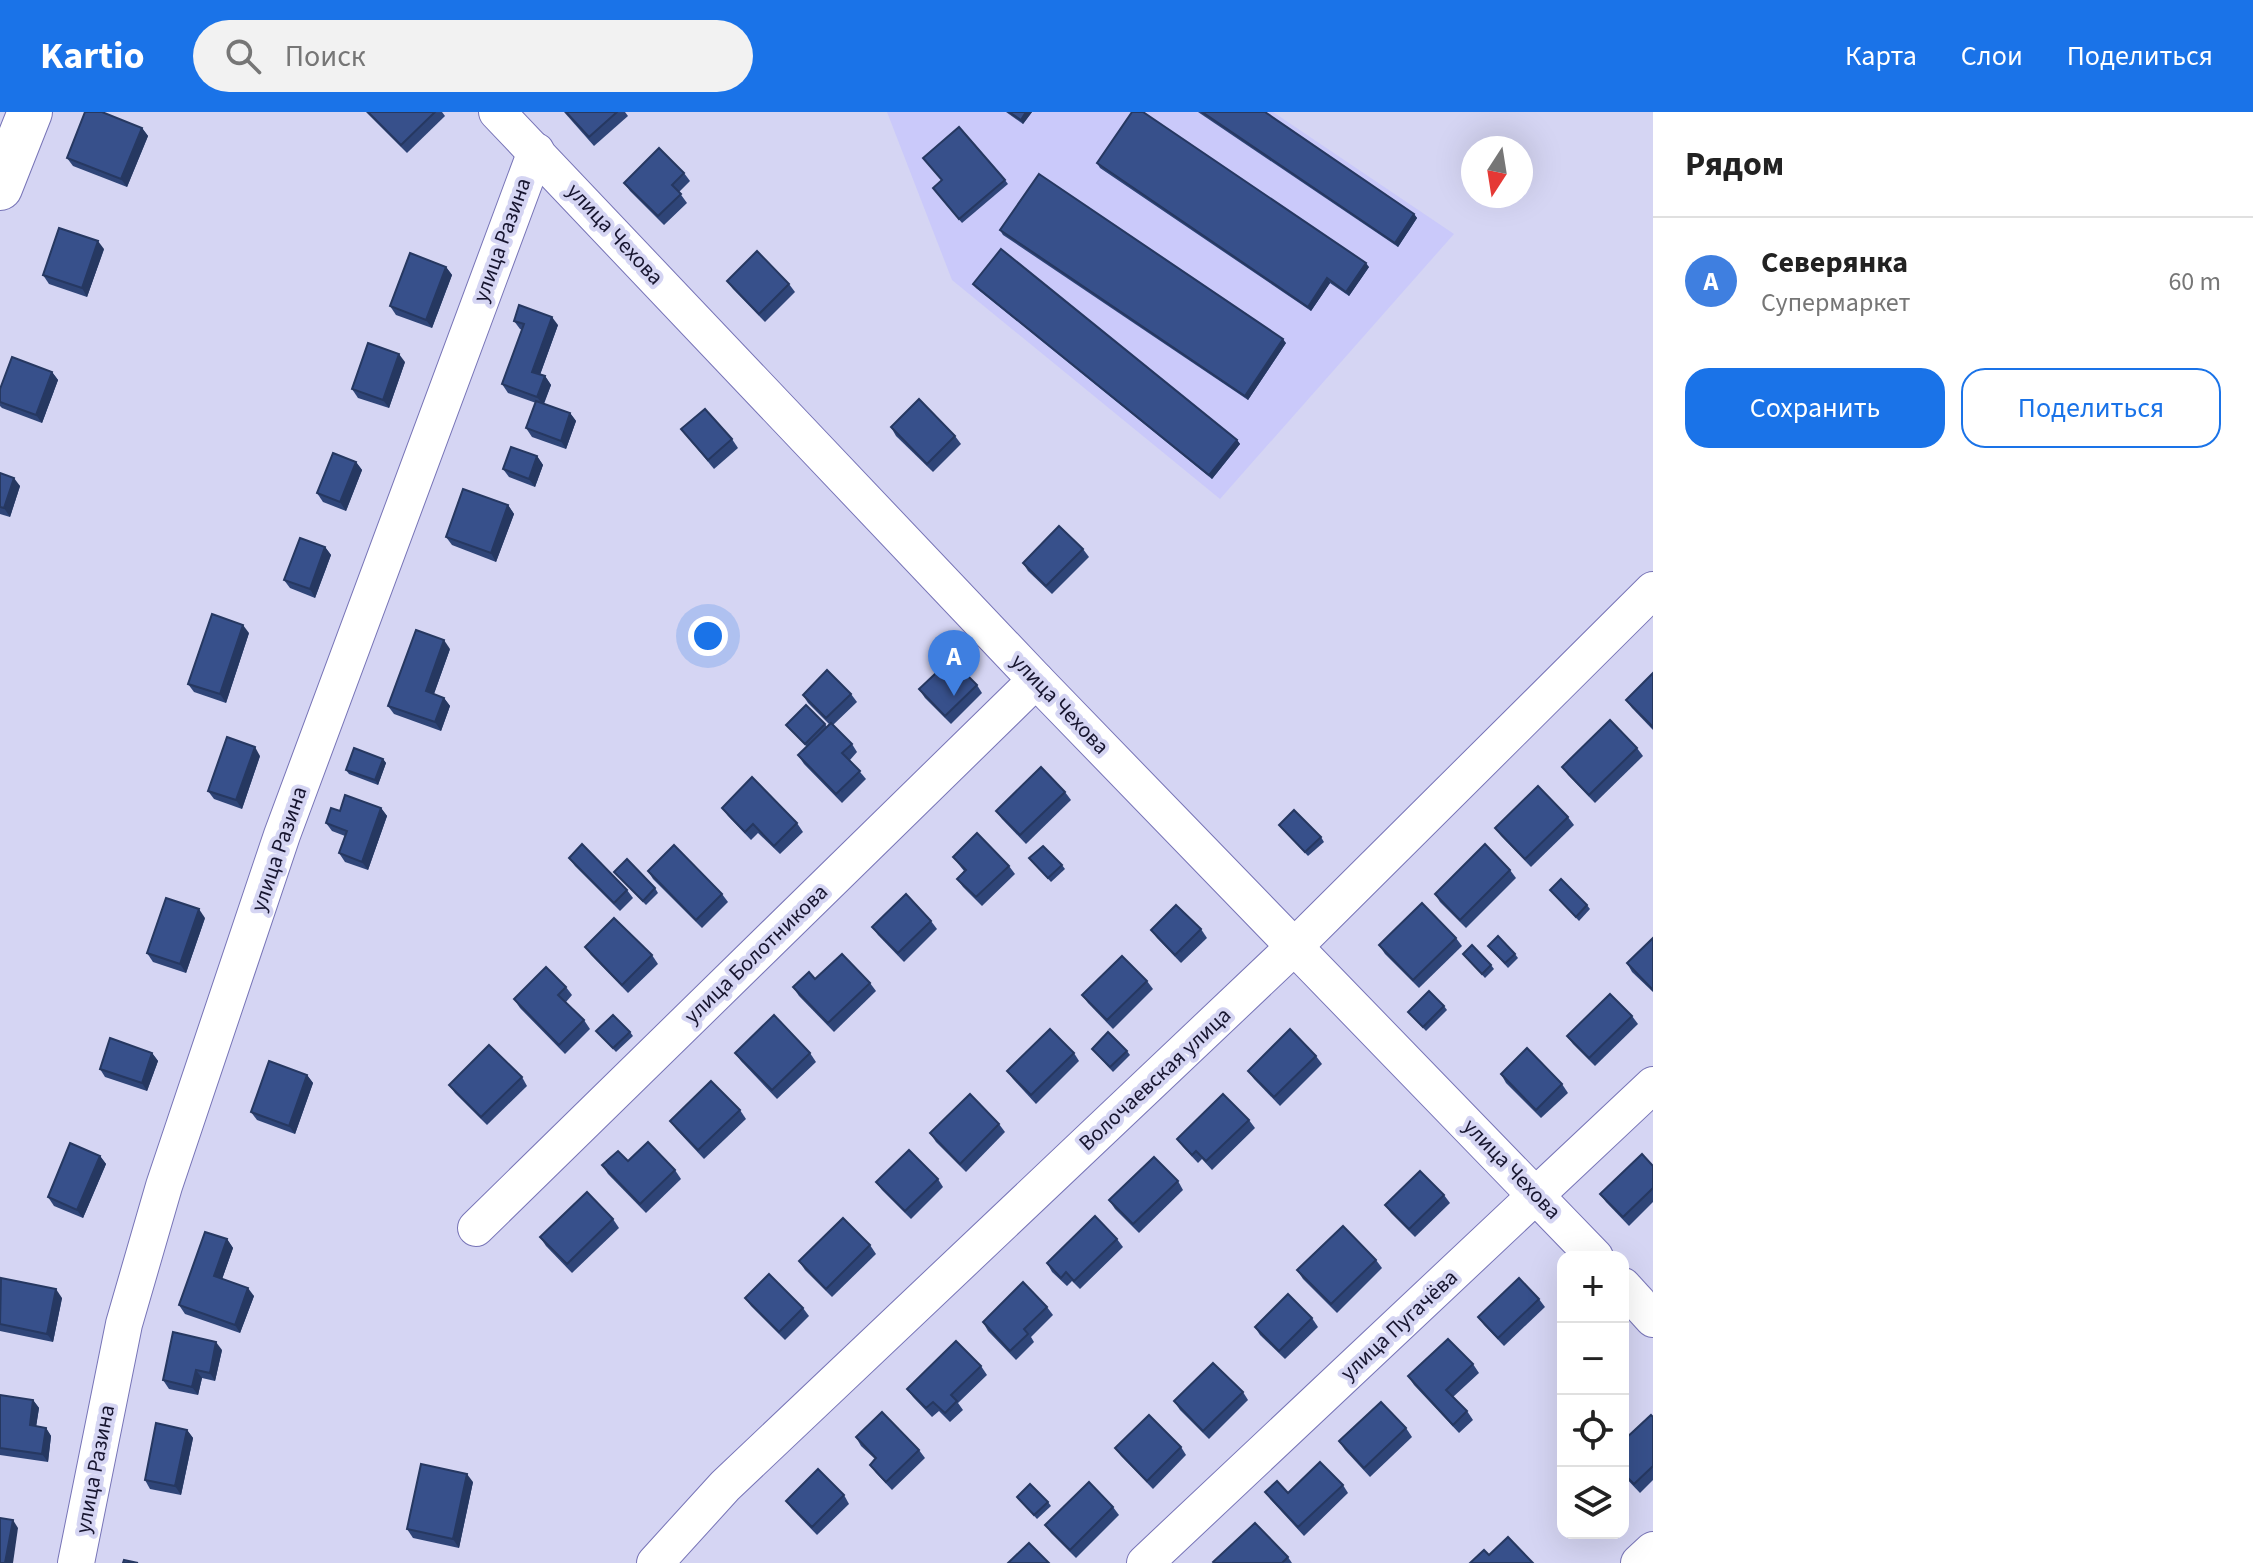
<!DOCTYPE html>
<html lang="ru">
<head>
<meta charset="utf-8">
<style>
  body { margin:0; font-family:"Source Sans 3",sans-serif; background:#f2f2f2; color:#222 }
  .controls { position:absolute; right:24px; bottom:24px; display:grid; overflow:hidden; border-radius:16px; box-shadow:0 8px 32px #0002 }
  .controls button { width:72px; height:72px; display:grid; place-items:center; padding:0; border:0; border-bottom:2px solid #e0e0e0; background:#fff; color:#222; font:40px sans-serif }
  .compass { position:absolute; left:1461px; top:24px; width:72px; height:72px; border-radius:50%; background:#fff; box-shadow:0 8px 32px #0002; rotate:192deg }
  .you { position:absolute; left:708px; top:524px; width:28px; height:28px; margin:-20px; border:6px solid #fff; border-radius:50%; background:#1a73e8; box-shadow:0 0 0 12px #1a73e833 }
  .badge { display:grid; place-items:center; width:52px; height:52px; border-radius:50%; background:#1a73e8; color:#fff; font-size:26px; font-weight:700 }
  .pin { position:absolute; translate:-50% -66px; filter:drop-shadow(0 2px 4px #0008) }
  .pin::after { content:''; position:absolute; top:42px; width:28px; height:24px; background:inherit; clip-path:polygon(0 0,100% 0,50% 100%) }
  .list { margin:0; padding:0; list-style:none }
  h2 { display:flex; justify-content:space-between; align-items:center; height:104px; margin:0; padding:0 32px; font-size:34px }
  h2 small { font-size:26px; font-weight:400; color:#767676 }
  .list li { display:grid; grid-template-columns:52px 1fr auto; gap:24px; align-items:center; box-sizing:border-box; height:128px; padding:0 32px; border-top:2px solid #e0e0e0 }
  .list b { display:block; font-size:30px; white-space:nowrap }
  .list p { margin:0; font-size:26px; white-space:nowrap; color:#767676 }
  .list em { font-size:26px; font-style:normal; color:#767676 }
  .actions { display:flex; gap:16px; padding:24px 32px }
  .actions a { flex:1; padding:18px 0; border:2px solid #1a73e8; border-radius:24px; text-align:center; font-size:28px; color:#1a73e8 }
  .actions .main { background:#1a73e8; color:#fff }
  .icon { flex:none; width:44px; height:44px; fill:none; stroke:currentColor; stroke-width:2; stroke-linecap:round; stroke-linejoin:round }
  .map { position:relative; flex:none; width:1653px; height:1451px; overflow:hidden }
  header { display:flex; align-items:center; gap:48px; box-sizing:border-box; height:112px; padding:0 40px; background:#1a73e8; color:#fff }
  header strong { font-size:38px }
  nav { display:flex; gap:44px; margin-inline-start:auto; font-size:28px }
  .search { width:560px; height:72px; background:#f2f2f2; display:flex; align-items:center; gap:20px; box-sizing:border-box; padding:0 28px; border-radius:44px; color:#767676; font-size:30px }
  main { display:flex }
  aside { flex:1; background:#fff }
  .map>svg:first-child { display:block }
</style>
</head>
<body>
<header>
<strong>Kartio</strong>
<div class="search"><svg class="icon" aria-label="search" viewBox="0 0 24 24"><circle cx="10" cy="10" r="6"/><path d="M15 15l6 6"/></svg>Поиск</div>
<nav><a>Карта</a><a>Слои</a><a>Поделиться</a></nav>
</header>
<main>
<div class="map">
<svg width="1653" height="1451" viewBox="0 0 1653 1451">
  <rect width="100%" height="100%" fill="#d5d5f3"/>
  <!-- built -->
  <polygon fill="#cac9fa" points="887,0 1273,0 1454,122 1220,387 952,168"/>
  <g fill="none" stroke-linecap="round" stroke-linejoin="round">
    <!-- minor casing -->
    <g stroke="#7774b7" stroke-width="38">
      <g id="minor">
        <polyline points="497,0 1036,568 1595,1145"/>
        <polyline points="476,1116 1036,568"/>
        <polyline points="1623,1174 1653,1207"/>
        <polyline points="76,1451 124,1212 164,1074 282,723 536,39"/>
        <polyline points="655,1451 725,1374 1295,834 1653,478"/>
        <polyline points="1145,1451 1653,973"/>
        <polyline points="1639,1451 1653,1438"/>
      </g>
    </g>
    <!-- major casing -->
    <g stroke="#7774b7" stroke-width="46">
      <polyline id="major" points="0,76 30,0"/>
    </g>
    <!-- minor -->
    <use href="#minor" stroke="#fff" stroke-width="36"/>
    <!-- major -->
    <use href="#major" stroke="#fff" stroke-width="44"/>
  </g>
  <!-- wall -->
  <g fill="#2f4578">
    <polygon points="366,0 442,0 445,4 407,41"/>
    <polygon points="564,0 625,0 628,4 594,34"/>
    <polygon points="1006,0 1032,0 1023,12"/>
    <polygon points="1198,0 1265,0 1414,102 1417,106 1398,135"/>
    <polygon points="142,16 148,24 127,75 73,54 67,46"/>
    <polygon points="1097,51 1369,155 1349,184 1330,171 1311,199 1100,56"/>
    <polygon points="684,61 690,69 679,80 687,91 664,113 630,79 624,71"/>
    <polygon points="942,68 1005,68 1008,72 962,111 936,80"/>
    <polygon points="1000,118 1286,231 1248,288 1003,123"/>
    <polygon points="104,137 87,185 49,172 43,163"/>
    <polygon points="446,155 452,163 432,216 396,203 390,194"/>
    <polygon points="727,169 789,172 795,180 765,210 733,177"/>
    <polygon points="973,172 1237,328 1240,332 1212,367 976,176"/>
    <polygon points="514,209 558,213 540,263 545,264 551,273 544,292 570,301 576,309 566,337 532,325 526,316 536,291 508,281 502,272 522,218 520,217"/>
    <polygon points="405,250 389,296 358,286 352,277"/>
    <polygon points="52,260 58,268 42,311 2,296 0,294 0,277"/>
    <polygon points="891,315 955,324 961,332 933,360 896,324"/>
    <polygon points="681,317 732,327 738,336 714,357"/>
    <polygon points="537,344 543,353 535,375 509,365 503,357"/>
    <polygon points="356,350 362,358 346,399 323,390 317,381"/>
    <polygon points="0,361 20,374 10,405 0,402"/>
    <polygon points="508,393 514,402 496,450 452,433 446,425"/>
    <polygon points="325,435 331,443 315,486 290,476 284,468"/>
    <polygon points="1083,437 1089,445 1052,482 1028,459 1023,451"/>
    <polygon points="249,521 226,591 194,580 188,572"/>
    <polygon points="450,537 434,582 444,586 450,594 441,619 394,602 388,594"/>
    <polygon points="1653,561 1653,618 1632,596 1626,588"/>
    <polygon points="977,573 982,581 951,612 925,586 919,577"/>
    <polygon points="851,582 857,590 833,613 852,632 857,640 850,648 866,667 842,691 804,652 798,643 807,635 786,613 825,612 827,615 829,612 808,591 803,583"/>
    <polygon points="1637,636 1643,644 1595,691 1568,663 1562,655"/>
    <polygon points="260,644 242,697 214,687 208,679"/>
    <polygon points="383,647 386,651 378,673 349,662 346,658"/>
    <polygon points="1065,680 1071,688 1026,732 1002,707 996,699"/>
    <polygon points="381,696 387,704 368,758 345,750 339,741 345,724 332,719 326,711 340,699"/>
    <polygon points="722,696 797,711 803,720 780,742 758,721 751,728 728,704"/>
    <polygon points="1568,705 1574,713 1531,755 1501,724 1495,716"/>
    <polygon points="1279,713 1321,725 1324,730 1308,744"/>
    <polygon points="953,745 1009,754 1015,762 982,794 963,775 957,767 964,759"/>
    <polygon points="569,746 627,778 633,786 620,799 575,754"/>
    <polygon points="1029,746 1062,753 1065,757 1051,770"/>
    <polygon points="1510,758 1516,766 1466,816 1440,790 1435,782"/>
    <polygon points="648,759 722,782 728,790 702,816 653,767"/>
    <polygon points="614,760 655,776 658,781 646,793"/>
    <polygon points="1550,778 1587,793 1590,797 1579,809"/>
    <polygon points="205,806 186,861 153,850 147,841"/>
    <polygon points="931,809 937,817 904,850 878,823 872,815"/>
    <polygon points="1201,817 1207,826 1181,851 1157,826 1151,818"/>
    <polygon points="1456,826 1462,834 1419,876 1385,842 1379,833"/>
    <polygon points="1653,826 1653,880 1632,860 1627,851"/>
    <polygon points="1488,834 1515,842 1518,846 1508,856"/>
    <polygon points="585,835 652,843 658,852 628,881 591,843"/>
    <polygon points="1463,842 1491,853 1494,857 1485,866"/>
    <polygon points="815,867 870,871 876,879 834,920 799,884 793,875"/>
    <polygon points="1147,869 1153,877 1113,917 1088,891 1082,883"/>
    <polygon points="566,875 572,883 566,890 584,908 590,917 565,942 520,896 514,887"/>
    <polygon points="1444,894 1447,898 1426,919 1408,900"/>
    <polygon points="1632,904 1638,912 1595,954 1573,932 1567,924"/>
    <polygon points="596,919 630,920 633,924 616,940"/>
    <polygon points="1092,937 1127,939 1130,943 1113,960"/>
    <polygon points="152,941 158,949 147,979 105,965 100,957"/>
    <polygon points="735,941 810,941 816,950 777,987 741,949"/>
    <polygon points="1074,941 1079,949 1036,992 1013,967 1007,959"/>
    <polygon points="1316,944 1322,952 1280,994 1254,967 1248,959"/>
    <polygon points="1501,962 1562,972 1568,981 1541,1006 1506,971"/>
    <polygon points="307,963 313,971 295,1022 257,1008 251,1000"/>
    <polygon points="522,965 527,974 487,1013 455,981 449,973"/>
    <polygon points="740,998 746,1007 704,1047 676,1017 670,1009"/>
    <polygon points="1249,1008 1255,1016 1212,1058 1202,1047 1198,1051 1183,1035 1177,1027"/>
    <polygon points="999,1012 1005,1020 966,1060 936,1030 930,1021"/>
    <polygon points="100,1044 106,1052 83,1106 54,1094 48,1085"/>
    <polygon points="628,1049 675,1058 681,1067 646,1101 608,1062 602,1053"/>
    <polygon points="1653,1054 1653,1090 1629,1114 1606,1090 1600,1082"/>
    <polygon points="938,1067 943,1075 911,1107 882,1078 876,1070"/>
    <polygon points="1178,1069 1183,1078 1139,1121 1115,1097 1109,1088"/>
    <polygon points="1444,1083 1450,1091 1415,1125 1391,1101 1385,1093"/>
    <polygon points="613,1107 619,1116 572,1161 546,1134 540,1125"/>
    <polygon points="227,1127 233,1136 222,1167 254,1184 240,1221 185,1202 179,1193"/>
    <polygon points="1117,1127 1123,1135 1080,1177 1072,1169 1067,1174 1052,1160 1047,1151"/>
    <polygon points="870,1133 876,1142 832,1185 805,1158 799,1149"/>
    <polygon points="1376,1148 1382,1156 1337,1201 1303,1167 1297,1158"/>
    <polygon points="0,1169 62,1186 53,1230 0,1219"/>
    <polygon points="745,1186 803,1196 809,1204 785,1228 751,1194"/>
    <polygon points="1539,1187 1545,1195 1504,1234 1484,1213 1478,1205"/>
    <polygon points="1047,1195 1053,1203 1031,1225 1034,1230 1016,1248 988,1219 983,1210"/>
    <polygon points="1312,1206 1318,1215 1285,1247 1260,1223 1255,1215"/>
    <polygon points="222,1238 215,1269 202,1266 198,1283 169,1277 163,1268"/>
    <polygon points="1473,1252 1479,1261 1453,1285 1467,1299 1473,1308 1459,1321 1414,1273 1408,1264"/>
    <polygon points="981,1254 987,1263 958,1291 963,1298 950,1310 939,1299 932,1305 913,1285 907,1277"/>
    <polygon points="1243,1280 1248,1288 1209,1327 1180,1298 1174,1289"/>
    <polygon points="0,1283 33,1288 39,1296 36,1314 46,1316 51,1324 48,1350 0,1343"/>
    <polygon points="1653,1305 1653,1368 1640,1381 1623,1363 1623,1329"/>
    <polygon points="1406,1316 1412,1325 1370,1365 1345,1338 1339,1329"/>
    <polygon points="187,1318 193,1326 181,1383 150,1377 145,1368"/>
    <polygon points="856,1325 919,1338 925,1346 892,1378 876,1361 870,1353 875,1347 861,1334"/>
    <polygon points="1181,1335 1186,1343 1153,1377 1121,1344 1115,1336"/>
    <polygon points="473,1370 459,1436 413,1426 407,1417"/>
    <polygon points="1343,1373 1348,1381 1304,1424 1271,1388 1265,1380 1288,1381"/>
    <polygon points="844,1383 849,1392 817,1423 792,1397 786,1389"/>
    <polygon points="1017,1385 1048,1390 1051,1394 1037,1407"/>
    <polygon points="1113,1395 1119,1403 1076,1446 1051,1421 1045,1413"/>
    <polygon points="1288,1445 1292,1451 1214,1451"/>
  </g>
  <!-- shaded-wall -->
  <g fill="#263861">
    <polygon points="1026,0 1032,0 1023,12 1021,8"/>
    <polygon points="142,16 148,24 127,75 121,67"/>
    <polygon points="1414,102 1417,106 1398,135 1395,131"/>
    <polygon points="98,129 104,137 87,185 82,176"/>
    <polygon points="1366,151 1369,155 1349,184 1346,180"/>
    <polygon points="446,155 452,163 432,216 426,208"/>
    <polygon points="1327,166 1330,171 1311,199 1308,195"/>
    <polygon points="552,205 558,213 538,268 532,260"/>
    <polygon points="1283,227 1286,231 1248,288 1245,284"/>
    <polygon points="399,242 405,250 389,296 383,288"/>
    <polygon points="52,260 58,268 42,311 36,303"/>
    <polygon points="545,264 551,273 543,293 537,285"/>
    <polygon points="570,301 576,309 566,337 561,329"/>
    <polygon points="1237,328 1240,332 1212,367 1209,363"/>
    <polygon points="537,344 543,353 535,375 529,367"/>
    <polygon points="356,350 362,358 346,399 340,390"/>
    <polygon points="14,366 20,374 10,405 4,396"/>
    <polygon points="508,393 514,402 496,450 491,441"/>
    <polygon points="325,435 331,443 315,486 310,477"/>
    <polygon points="243,513 249,521 226,591 220,582"/>
    <polygon points="444,528 450,537 432,587 426,579"/>
    <polygon points="444,586 450,594 441,619 435,610"/>
    <polygon points="255,635 260,644 242,697 236,688"/>
    <polygon points="383,647 386,651 378,673 375,668"/>
    <polygon points="381,696 387,704 368,758 362,750"/>
    <polygon points="199,797 205,806 186,861 180,852"/>
    <polygon points="152,941 158,949 147,979 142,971"/>
    <polygon points="307,963 313,971 295,1022 289,1014"/>
    <polygon points="100,1044 106,1052 83,1106 77,1098"/>
    <polygon points="227,1127 233,1136 220,1173 214,1164"/>
    <polygon points="248,1176 254,1184 240,1221 235,1213"/>
    <polygon points="56,1177 62,1186 53,1230 47,1222"/>
    <polygon points="216,1230 222,1238 215,1269 210,1261"/>
    <polygon points="196,1258 202,1266 198,1283 192,1275"/>
    <polygon points="33,1288 39,1296 35,1322 30,1313"/>
    <polygon points="46,1316 51,1324 48,1350 42,1342"/>
    <polygon points="187,1318 193,1326 181,1383 175,1374"/>
    <polygon points="467,1362 473,1370 459,1436 453,1427"/>
    <polygon points="13,1408 18,1416 13,1451 5,1451"/>
  </g>
  <!-- building -->
  <g fill="#37508b" stroke="#263861" stroke-width="2">
    <polygon points="85,0 102,0 142,16 121,67 67,46"/>
    <polygon points="368,0 435,0 401,33"/>
    <polygon points="566,0 617,0 589,25"/>
    <polygon points="1009,0 1026,0 1021,8"/>
    <polygon points="1132,0 1143,0 1366,151 1346,180 1327,166 1308,195 1097,51"/>
    <polygon points="1202,0 1265,0 1414,102 1395,131"/>
    <polygon points="959,15 1005,68 959,107 933,76 942,68 923,46"/>
    <polygon points="659,36 684,61 672,73 681,82 658,104 624,71"/>
    <polygon points="1039,62 1283,227 1245,284 1000,118"/>
    <polygon points="59,116 98,129 82,176 43,163"/>
    <polygon points="1001,137 1237,328 1209,363 973,172"/>
    <polygon points="757,139 789,172 759,202 727,169"/>
    <polygon points="410,141 446,155 426,208 390,194"/>
    <polygon points="519,193 552,205 532,260 545,264 537,285 502,272 524,212 514,209"/>
    <polygon points="368,231 399,242 383,288 352,277"/>
    <polygon points="12,245 52,260 36,303 0,290 0,277"/>
    <polygon points="919,287 955,324 927,352 891,315"/>
    <polygon points="536,289 570,301 561,329 526,316"/>
    <polygon points="705,297 732,327 708,348 681,317"/>
    <polygon points="511,335 537,344 529,367 503,357"/>
    <polygon points="333,341 356,350 340,390 317,381"/>
    <polygon points="0,361 14,366 4,396 0,395"/>
    <polygon points="463,377 508,393 491,441 446,425"/>
    <polygon points="1059,414 1083,437 1046,474 1023,451"/>
    <polygon points="300,426 325,435 310,477 284,468"/>
    <polygon points="212,502 243,513 220,582 188,572"/>
    <polygon points="416,518 444,528 426,579 444,586 435,610 388,594"/>
    <polygon points="951,547 977,573 945,604 919,577"/>
    <polygon points="827,558 851,582 826,606 803,583"/>
    <polygon points="1653,561 1653,615 1626,588"/>
    <polygon points="806,593 825,612 805,632 786,613"/>
    <polygon points="1610,608 1637,636 1589,683 1562,655"/>
    <polygon points="831,611 852,632 842,641 860,659 836,682 798,643"/>
    <polygon points="227,625 255,635 236,688 208,679"/>
    <polygon points="354,636 383,647 375,668 346,658"/>
    <polygon points="1041,655 1065,680 1020,723 996,699"/>
    <polygon points="752,665 797,711 774,734 753,712 745,720 722,696"/>
    <polygon points="1538,674 1568,705 1525,747 1495,716"/>
    <polygon points="345,683 381,696 362,750 339,741 347,719 326,711 331,696 340,699"/>
    <polygon points="1294,698 1321,725 1305,740 1279,713"/>
    <polygon points="977,721 1009,754 976,785 957,767 966,758 953,745"/>
    <polygon points="582,732 627,778 614,791 569,746"/>
    <polygon points="1485,732 1510,758 1460,808 1435,782"/>
    <polygon points="674,733 722,782 696,808 648,759"/>
    <polygon points="1043,734 1062,753 1048,766 1029,746"/>
    <polygon points="627,747 655,776 643,789 614,760"/>
    <polygon points="1561,767 1587,793 1576,805 1550,778"/>
    <polygon points="906,782 931,809 898,841 872,815"/>
    <polygon points="166,786 199,797 180,852 147,841"/>
    <polygon points="1422,791 1456,826 1413,868 1379,833"/>
    <polygon points="1176,793 1201,817 1175,843 1151,818"/>
    <polygon points="614,806 652,843 622,873 585,835"/>
    <polygon points="1498,824 1515,842 1505,851 1488,834"/>
    <polygon points="1653,826 1653,878 1627,851"/>
    <polygon points="1472,833 1491,853 1482,862 1463,842"/>
    <polygon points="842,842 870,871 828,911 793,875 809,860 815,867"/>
    <polygon points="1122,844 1147,869 1107,908 1082,883"/>
    <polygon points="546,855 566,875 558,883 584,908 559,933 514,887"/>
    <polygon points="1429,879 1444,894 1423,915 1408,900"/>
    <polygon points="1610,882 1632,904 1589,946 1567,924"/>
    <polygon points="613,903 630,920 613,936 596,919"/>
    <polygon points="774,903 810,941 772,978 735,941"/>
    <polygon points="1050,917 1074,941 1031,983 1007,959"/>
    <polygon points="1290,917 1316,944 1274,985 1248,959"/>
    <polygon points="1108,920 1127,939 1110,955 1092,937"/>
    <polygon points="110,926 152,941 142,971 100,957"/>
    <polygon points="489,933 522,965 481,1005 449,973"/>
    <polygon points="1527,936 1562,972 1536,998 1501,962"/>
    <polygon points="269,949 307,963 289,1014 251,1000"/>
    <polygon points="711,969 740,998 698,1038 670,1009"/>
    <polygon points="970,982 999,1012 960,1052 930,1021"/>
    <polygon points="1223,982 1249,1008 1206,1049 1196,1039 1192,1043 1177,1027"/>
    <polygon points="648,1030 675,1058 640,1092 602,1053 618,1039 628,1049"/>
    <polygon points="70,1031 100,1044 77,1098 48,1085"/>
    <polygon points="909,1038 938,1067 905,1099 876,1070"/>
    <polygon points="1642,1042 1653,1054 1653,1076 1623,1105 1600,1082"/>
    <polygon points="1154,1045 1178,1069 1133,1112 1109,1088"/>
    <polygon points="1420,1059 1444,1083 1409,1117 1385,1093"/>
    <polygon points="587,1080 613,1107 567,1152 540,1125"/>
    <polygon points="1095,1104 1117,1127 1074,1169 1066,1160 1061,1166 1047,1151"/>
    <polygon points="843,1106 870,1133 826,1177 799,1149"/>
    <polygon points="1343,1114 1376,1148 1331,1192 1297,1158"/>
    <polygon points="205,1120 227,1127 214,1164 248,1176 235,1213 179,1193"/>
    <polygon points="769,1162 803,1196 779,1220 745,1186"/>
    <polygon points="1,1166 56,1177 47,1222 0,1212"/>
    <polygon points="1519,1166 1539,1187 1498,1226 1478,1205"/>
    <polygon points="1023,1170 1047,1195 1024,1217 1028,1222 1010,1239 983,1210"/>
    <polygon points="1288,1182 1312,1206 1279,1239 1255,1215"/>
    <polygon points="173,1220 216,1230 210,1261 196,1258 192,1275 163,1268"/>
    <polygon points="1448,1227 1473,1252 1446,1278 1467,1299 1453,1313 1408,1264"/>
    <polygon points="956,1229 981,1254 951,1283 957,1289 945,1301 933,1290 926,1296 907,1277"/>
    <polygon points="1213,1251 1243,1280 1203,1319 1174,1289"/>
    <polygon points="0,1283 33,1288 30,1313 46,1316 42,1342 0,1336"/>
    <polygon points="1381,1290 1406,1316 1364,1356 1339,1329"/>
    <polygon points="882,1300 919,1338 886,1370 870,1353 876,1346 856,1325"/>
    <polygon points="1149,1303 1181,1335 1147,1369 1115,1336"/>
    <polygon points="1651,1303 1653,1305 1653,1354 1634,1372 1623,1361 1623,1329"/>
    <polygon points="156,1311 187,1318 175,1374 145,1368"/>
    <polygon points="1320,1350 1343,1373 1298,1415 1265,1380 1277,1369 1288,1381"/>
    <polygon points="421,1352 467,1362 453,1427 407,1417"/>
    <polygon points="818,1357 844,1383 812,1415 786,1389"/>
    <polygon points="1089,1370 1113,1395 1070,1438 1045,1413"/>
    <polygon points="1030,1372 1048,1390 1034,1403 1017,1385"/>
    <polygon points="0,1406 13,1408 5,1451 0,1451"/>
    <polygon points="1255,1411 1288,1445 1282,1451 1214,1451 1213,1450"/>
    <polygon points="1508,1425 1533,1451 1470,1451 1484,1438 1489,1443"/>
    <polygon points="1029,1431 1049,1451 1008,1451"/>
    <polygon points="124,1448 138,1451 123,1451"/>
  </g>
  <g text-anchor="middle" dominant-baseline="central" stroke-width="8" stroke-linejoin="round" paint-order="stroke">
    <!-- street labels -->
    <g font-size="22" fill="#17152f" stroke="#d5d5f3">
      <text transform="translate(615 122) rotate(47)">улица Чехова</text>
      <text transform="translate(502 128) rotate(-70)">улица Разина</text>
      <text transform="translate(1060 592) rotate(46)">улица Чехова</text>
      <text transform="translate(279 737) rotate(-71)">улица Разина</text>
      <text transform="translate(756 842) rotate(-44)">улица Болотникова</text>
      <text transform="translate(1155 967) rotate(-43)">Волочаевская улица</text>
      <text transform="translate(1512 1057) rotate(46)">улица Чехова</text>
      <text transform="translate(1399 1213) rotate(-43)">улица Пугачёва</text>
      <text transform="translate(95 1357) rotate(-79)">улица Разина</text>
    </g>
  </g>
</svg>
<div class="controls">
<button>+</button>
<button>−</button>
<button><svg class="icon" aria-label="locate" viewBox="0 0 24 24"><circle cx="12" cy="12" r="6"/><path d="M12 2v4M12 18v4M2 12h4M18 12h4"/></svg></button>
<button><svg class="icon" aria-label="layers" viewBox="0 0 24 24"><path d="M12 4l9 5-9 5-9-5zM3 14l9 5 9-5"/></svg></button>
</div>
<svg class="compass" viewBox="-18 -18 36 36"><path d="M0-13l5 13h-10z" fill="#e53935"/><path d="M0 13l5-13h-10z" fill="#767676"/></svg>
<div class="you"></div>
<div class="pin badge" style="left:954px;top:584px;background:#3f7fe0">A</div>
</div>
<aside>
<h2>Рядом<small></small></h2>
<ul class="list">
<li><span class="badge" style="background:#3f7fe0">A</span><div><b>Северянка</b><p>Супермаркет</p></div><em>60 m</em></li>
</ul>
<div class="actions"><a class="main">Сохранить</a><a>Поделиться</a></div>
</aside>
</main>
</body>
</html>
